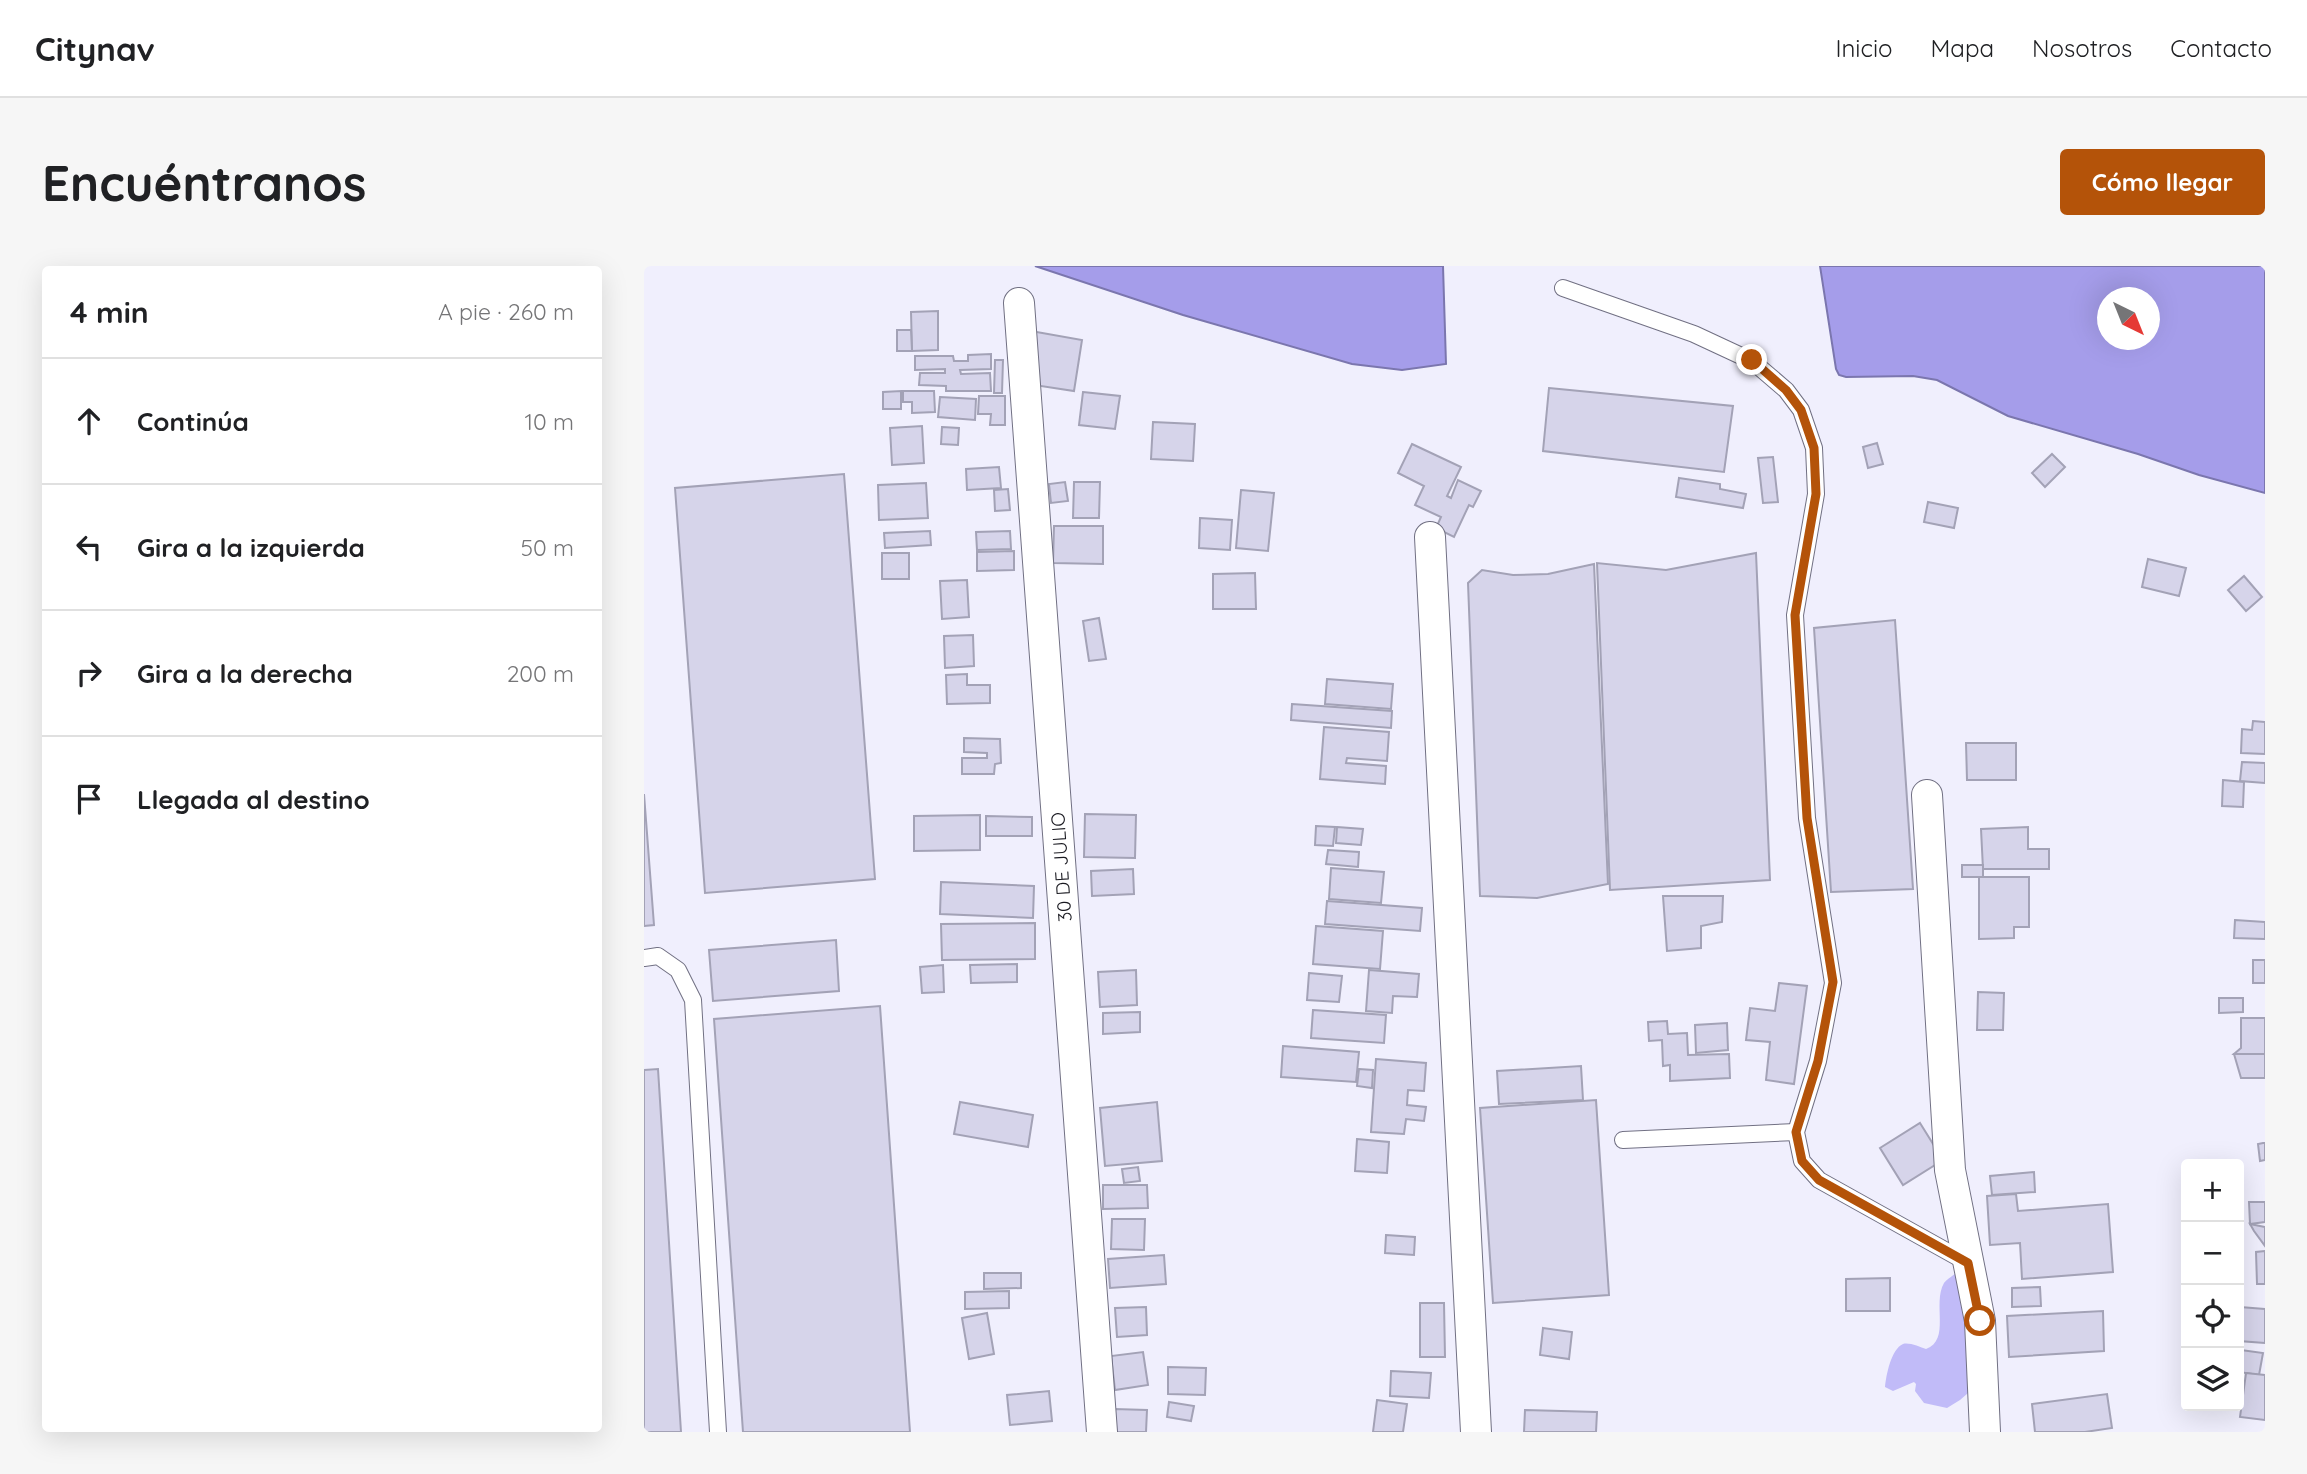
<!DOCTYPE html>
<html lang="es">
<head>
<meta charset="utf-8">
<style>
  body { margin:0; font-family:Quicksand,sans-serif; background:#f6f6f6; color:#202124 }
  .controls { position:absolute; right:21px; bottom:21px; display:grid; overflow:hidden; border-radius:7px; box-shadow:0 7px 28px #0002 }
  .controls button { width:63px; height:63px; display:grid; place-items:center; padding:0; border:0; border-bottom:2px solid #e0e0e0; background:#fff; color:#202124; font:35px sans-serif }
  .compass { position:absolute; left:1453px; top:21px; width:63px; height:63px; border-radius:50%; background:#fff; box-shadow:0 7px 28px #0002; rotate:137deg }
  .stop { position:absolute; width:21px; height:21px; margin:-16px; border:5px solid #b45309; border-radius:50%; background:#fff }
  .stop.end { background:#b45309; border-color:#fff; box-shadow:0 2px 7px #0008 }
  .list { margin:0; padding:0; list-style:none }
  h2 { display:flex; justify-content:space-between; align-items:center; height:91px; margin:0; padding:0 28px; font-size:30px }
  h2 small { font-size:23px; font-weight:400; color:#757577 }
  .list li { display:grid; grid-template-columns:46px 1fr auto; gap:21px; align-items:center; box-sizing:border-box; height:126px; padding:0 28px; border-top:2px solid #e0e0e0 }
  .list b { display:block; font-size:26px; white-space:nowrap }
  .list em { font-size:23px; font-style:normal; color:#757577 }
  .icon { flex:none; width:38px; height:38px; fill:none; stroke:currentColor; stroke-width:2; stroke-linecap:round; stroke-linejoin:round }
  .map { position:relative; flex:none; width:1621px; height:1166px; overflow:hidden; border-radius:7px }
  header { display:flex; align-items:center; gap:42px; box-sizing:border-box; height:98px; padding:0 35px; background:#fff; border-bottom:2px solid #e0e0e0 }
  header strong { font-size:33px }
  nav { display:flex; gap:38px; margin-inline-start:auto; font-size:24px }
  .intro { display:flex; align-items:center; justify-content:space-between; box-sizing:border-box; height:168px; padding:0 42px }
  h1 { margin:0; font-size:49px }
  .button { padding:18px 32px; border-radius:7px; background:#b45309; color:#fff; font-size:24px; font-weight:700 }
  main { display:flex; gap:42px; padding:0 42px }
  aside { flex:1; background:#fff; border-radius:7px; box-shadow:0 7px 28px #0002 }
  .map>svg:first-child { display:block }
</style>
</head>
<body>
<header>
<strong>Citynav</strong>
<nav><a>Inicio</a><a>Mapa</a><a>Nosotros</a><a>Contacto</a></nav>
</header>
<div class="intro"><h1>Encuéntranos</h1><a class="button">Cómo llegar</a></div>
<main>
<aside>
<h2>4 min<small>A pie · 260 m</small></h2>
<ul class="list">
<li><svg class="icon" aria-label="ahead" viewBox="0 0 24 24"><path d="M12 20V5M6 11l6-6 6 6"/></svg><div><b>Continúa</b></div><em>10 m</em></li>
<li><svg class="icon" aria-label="left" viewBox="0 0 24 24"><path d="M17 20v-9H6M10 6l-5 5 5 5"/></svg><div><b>Gira a la izquierda</b></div><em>50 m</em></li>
<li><svg class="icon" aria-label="right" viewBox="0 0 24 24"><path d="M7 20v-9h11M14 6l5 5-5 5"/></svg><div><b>Gira a la derecha</b></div><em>200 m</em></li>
<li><svg class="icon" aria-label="arrive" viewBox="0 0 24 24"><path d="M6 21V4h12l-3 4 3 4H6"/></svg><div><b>Llegada al destino</b></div></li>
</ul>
</aside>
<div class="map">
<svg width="1621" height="1166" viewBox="0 0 1621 1166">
  <rect width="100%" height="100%" fill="#f0effd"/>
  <!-- green -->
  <path fill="#c1bbf8" d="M1313,1006L1321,1008L1331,1121L1316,1134L1303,1142L1280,1137L1271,1125L1272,1118L1270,1116L1249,1125L1241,1121C1242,1110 1247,1083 1259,1078C1265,1076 1276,1081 1282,1083C1307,1074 1288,1038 1300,1017C1303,1013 1310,1009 1313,1006Z"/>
  <!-- water -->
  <g fill="#a59dea" stroke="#7b76ae" stroke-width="2" fill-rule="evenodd">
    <polygon points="391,0 799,0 802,98 758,104 708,98 539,49"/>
    <path d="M1176,0H1621V227L1555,209L1494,188L1364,150L1293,114L1269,110L1202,111L1195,109L1192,103ZM1464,32H1506V74H1464Z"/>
  </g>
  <!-- building -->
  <g fill="#d6d4ea" stroke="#a3a2b6" stroke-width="2">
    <polygon points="294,45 294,84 268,85 267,46"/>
    <polygon points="253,64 267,64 268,85 253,85"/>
    <polygon points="387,65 438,74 430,125 390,119"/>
    <polygon points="347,88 347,103 316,104 317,108 346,107 347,125 302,125 302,120 275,119 276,107 301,107 301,103 271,104 271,90 309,90 310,95 324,95 324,89"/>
    <polygon points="351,94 359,94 358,127 350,127"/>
    <polygon points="905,122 1089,140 1080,206 899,185"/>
    <polygon points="257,125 257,143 239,143 239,126"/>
    <polygon points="259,125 290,125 291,146 268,147 268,136 259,136"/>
    <polygon points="439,126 476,130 471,163 435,159"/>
    <polygon points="335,130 361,130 361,159 346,159 347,148 334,148"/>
    <polygon points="296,131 332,133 331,154 294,151"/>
    <polygon points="509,156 551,158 549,195 507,193"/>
    <polygon points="278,160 280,197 248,199 246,162"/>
    <polygon points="298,161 315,162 314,179 297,178"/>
    <polygon points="1233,177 1239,198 1224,202 1219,181"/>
    <polygon points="768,178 817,201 803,230 807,232 814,214 837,225 829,241 825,239 810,271 792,262 797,251 771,239 780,220 754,207"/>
    <polygon points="1408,188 1421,201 1401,221 1388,207"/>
    <polygon points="1129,191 1134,236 1119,237 1114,192"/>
    <polygon points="355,201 357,222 323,224 322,203"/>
    <polygon points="200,208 231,613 61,627 31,222"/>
    <polygon points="1035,212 1076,218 1076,223 1102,228 1099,242 1032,231"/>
    <polygon points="421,216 424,235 407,237 405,218"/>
    <polygon points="430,216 456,216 455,252 429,252"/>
    <polygon points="282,217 284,252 235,254 234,219"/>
    <polygon points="364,223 366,244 351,245 350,224"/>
    <polygon points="597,224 630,227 624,285 592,282"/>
    <polygon points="1284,236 1314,242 1310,262 1280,256"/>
    <polygon points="556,252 588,254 586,284 555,282"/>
    <polygon points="410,260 459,260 459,298 409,297"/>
    <polygon points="286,265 287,279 241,282 240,267"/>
    <polygon points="366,265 367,283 333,284 332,266"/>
    <polygon points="370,285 370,304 333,305 333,286"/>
    <rect x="238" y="287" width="27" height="26"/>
    <polygon points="1112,287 1126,614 966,624 953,297 1022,304"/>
    <polygon points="1504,293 1542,302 1535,330 1498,321"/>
    <polygon points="950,298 964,618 893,632 836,630 824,317 838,304 869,309 904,308"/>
    <polygon points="611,307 612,343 569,343 569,308"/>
    <polygon points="1600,310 1618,331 1602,345 1584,324"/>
    <polygon points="323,314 325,351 298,353 296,315"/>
    <polygon points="455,352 462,393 445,395 439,355"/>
    <polygon points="1251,354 1269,623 1187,626 1170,362"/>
    <polygon points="329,369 330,400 301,402 300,370"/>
    <polygon points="323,408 323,419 346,419 346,437 303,438 302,409"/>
    <polygon points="683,413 749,418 747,443 681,438"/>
    <polygon points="648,438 748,445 747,462 647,454"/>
    <polygon points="1609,455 1621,456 1621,488 1597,487 1598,463 1608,464"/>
    <polygon points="680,461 745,466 743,495 703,492 702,497 742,500 741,518 676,513"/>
    <polygon points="320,472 356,473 357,497 351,498 350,508 318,508 318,492 343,492 343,487 320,486"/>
    <polygon points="1322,477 1372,477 1372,514 1323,514"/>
    <polygon points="1598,496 1621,497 1621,517 1596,515"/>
    <polygon points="1579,514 1600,516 1599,541 1578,540"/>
    <polygon points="0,528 10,659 0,660"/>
    <polygon points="441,548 492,549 491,592 440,591"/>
    <polygon points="336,549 336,584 270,585 270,550"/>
    <polygon points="342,550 388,551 388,570 342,570"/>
    <polygon points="672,560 691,561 689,580 671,579"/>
    <polygon points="693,561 719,563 717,579 692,577"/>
    <polygon points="1384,561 1384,583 1405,583 1405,603 1339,603 1337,563"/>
    <polygon points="684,584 715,586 714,601 682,598"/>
    <rect x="1318" y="599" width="21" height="12"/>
    <polygon points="687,602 740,606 737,637 685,633"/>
    <polygon points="489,603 490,628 448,630 447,605"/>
    <polygon points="1335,611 1385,611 1385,661 1370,661 1370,672 1335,673"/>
    <polygon points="297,616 390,620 389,652 296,648"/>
    <polygon points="1019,630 1079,630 1078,656 1057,660 1057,682 1023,685"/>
    <polygon points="683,635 778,642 776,665 681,658"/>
    <polygon points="1591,654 1621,656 1621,673 1590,672"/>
    <polygon points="391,657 391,693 298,694 297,658"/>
    <polygon points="672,660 739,665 736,703 669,698"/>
    <polygon points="192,674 195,725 69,735 65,684"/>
    <rect x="1609" y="694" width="12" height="23"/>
    <polygon points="373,698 373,716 327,717 326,699"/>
    <polygon points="299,699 300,726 278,727 276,701"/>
    <polygon points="492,704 493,739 456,741 454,706"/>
    <polygon points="725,704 775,708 773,731 749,730 748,747 722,745"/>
    <polygon points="665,707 698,710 695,736 663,734"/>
    <polygon points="1135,717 1163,720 1150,818 1122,814 1126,776 1102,774 1106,742 1131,745"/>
    <polygon points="1334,726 1360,727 1359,764 1333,764"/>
    <polygon points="1575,732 1599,732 1599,746 1575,747"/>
    <polygon points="236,740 266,1166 99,1166 70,753"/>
    <polygon points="669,744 742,749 740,777 667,772"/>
    <polygon points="496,746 496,766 459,768 459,747"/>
    <polygon points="1597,752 1621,752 1621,788 1590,788 1597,782"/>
    <polygon points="1023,755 1024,768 1043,767 1044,789 1085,788 1086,812 1026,815 1026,799 1019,800 1018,774 1005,775 1004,756"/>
    <polygon points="1083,757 1084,784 1052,787 1051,759"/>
    <polygon points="639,780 715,786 712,816 637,811"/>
    <polygon points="1590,788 1621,788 1621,812 1597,812"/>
    <polygon points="732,793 782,797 780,825 764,824 763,839 782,841 780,855 762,853 760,868 727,866"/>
    <polygon points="937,800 939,834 855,838 853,805"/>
    <polygon points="14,803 37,1166 0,1166 0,804"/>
    <polygon points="715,803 729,804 728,822 713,820"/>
    <polygon points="952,834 965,1029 849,1037 836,842"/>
    <polygon points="316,836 389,849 384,881 310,868"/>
    <polygon points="513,836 518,895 461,900 456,842"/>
    <polygon points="1276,857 1299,894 1259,919 1236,882"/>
    <polygon points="713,873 745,876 743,907 711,905"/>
    <polygon points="1619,877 1621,877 1621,894 1616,895 1614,878"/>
    <polygon points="494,901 496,915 480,917 478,903"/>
    <polygon points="1390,906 1391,926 1348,929 1346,910"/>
    <polygon points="459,919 503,919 504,942 459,943"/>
    <polygon points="1372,928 1374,945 1464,938 1469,1006 1378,1013 1376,977 1346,979 1343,930"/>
    <polygon points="1605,936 1621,936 1621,956 1606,958"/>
    <polygon points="468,953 501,953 500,984 467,983"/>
    <polygon points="1606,958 1621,961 1621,980 1610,965"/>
    <polygon points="742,969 771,971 770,989 741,987"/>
    <polygon points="1621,985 1621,1018 1613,1018 1612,986"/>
    <polygon points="520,989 522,1018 466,1022 464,993"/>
    <polygon points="340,1007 377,1007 377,1022 340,1023"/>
    <polygon points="1246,1012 1246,1045 1202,1045 1202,1013"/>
    <polygon points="1396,1021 1397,1040 1368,1041 1368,1022"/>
    <polygon points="365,1025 365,1042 321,1043 321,1026"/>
    <polygon points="776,1037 800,1037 801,1091 776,1091"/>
    <polygon points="502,1041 503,1069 473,1071 471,1042"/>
    <polygon points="1596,1041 1621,1043 1621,1077 1595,1075"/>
    <polygon points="1459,1045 1460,1085 1365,1091 1363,1050"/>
    <polygon points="343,1047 350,1088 325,1093 318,1052"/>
    <polygon points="899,1062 928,1066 925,1093 896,1089"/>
    <polygon points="1597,1084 1619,1087 1615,1109 1595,1106"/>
    <polygon points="499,1086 504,1119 471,1124 467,1090"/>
    <polygon points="524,1101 562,1102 561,1129 524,1128"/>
    <polygon points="747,1105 787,1107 785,1132 746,1130"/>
    <polygon points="1602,1107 1621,1109 1621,1154 1596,1151"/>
    <polygon points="405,1125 408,1155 366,1159 363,1129"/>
    <polygon points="1463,1128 1468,1162 1441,1166 1391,1166 1388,1138"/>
    <polygon points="733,1134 763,1138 759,1166 729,1166"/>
    <polygon points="525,1136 550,1140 547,1155 523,1151"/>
    <polygon points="470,1143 503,1144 502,1166 469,1166"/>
    <polygon points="881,1144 953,1146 952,1166 880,1166"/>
  </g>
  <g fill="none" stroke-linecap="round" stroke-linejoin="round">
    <!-- lane casing -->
    <g stroke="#717083" stroke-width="18">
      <g id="lane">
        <polyline points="919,22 1050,68 1108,95 1142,124 1157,144 1170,182 1172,228 1151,349 1163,552 1189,717 1174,795 1152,866 1158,895 1175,914 1324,997"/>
        <polyline points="0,692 14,690 34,704 49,734 74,1166"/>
        <polyline points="979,874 1152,866"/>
      </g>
    </g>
    <!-- street casing -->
    <g stroke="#717083" stroke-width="32">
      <g id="street">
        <polyline points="375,37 458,1166"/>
        <polyline points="786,271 832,1166"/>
        <polyline points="1283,529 1306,904 1336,1055 1341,1166"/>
      </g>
    </g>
    <!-- lane -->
    <use href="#lane" stroke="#fff" stroke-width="16"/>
    <!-- street -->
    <use href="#street" stroke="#fff" stroke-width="30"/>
  </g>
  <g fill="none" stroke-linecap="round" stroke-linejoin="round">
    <!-- route -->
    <polyline stroke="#b45309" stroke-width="9" points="1108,94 1142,124 1157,144 1170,182 1172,228 1151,349 1163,552 1189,716 1174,795 1152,866 1158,895 1175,914 1324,997 1336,1055"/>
  </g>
  <g text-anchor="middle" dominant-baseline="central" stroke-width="5" stroke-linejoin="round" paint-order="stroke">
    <!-- street labels -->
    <g font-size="19" fill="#1a1a21" stroke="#fff">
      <text transform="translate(417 601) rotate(-94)">30 DE JULIO</text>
    </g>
  </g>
</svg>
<div class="controls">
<button>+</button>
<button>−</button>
<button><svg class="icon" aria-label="locate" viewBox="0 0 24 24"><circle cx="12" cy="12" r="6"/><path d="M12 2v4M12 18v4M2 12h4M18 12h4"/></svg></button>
<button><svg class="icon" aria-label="layers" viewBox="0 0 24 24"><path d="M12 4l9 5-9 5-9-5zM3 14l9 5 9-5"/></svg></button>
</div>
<svg class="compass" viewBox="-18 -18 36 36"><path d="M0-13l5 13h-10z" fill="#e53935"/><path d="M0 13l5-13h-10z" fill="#757577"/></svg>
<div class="stop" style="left:1336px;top:1055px"></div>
<div class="stop end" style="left:1108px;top:94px"></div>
</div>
</main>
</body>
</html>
